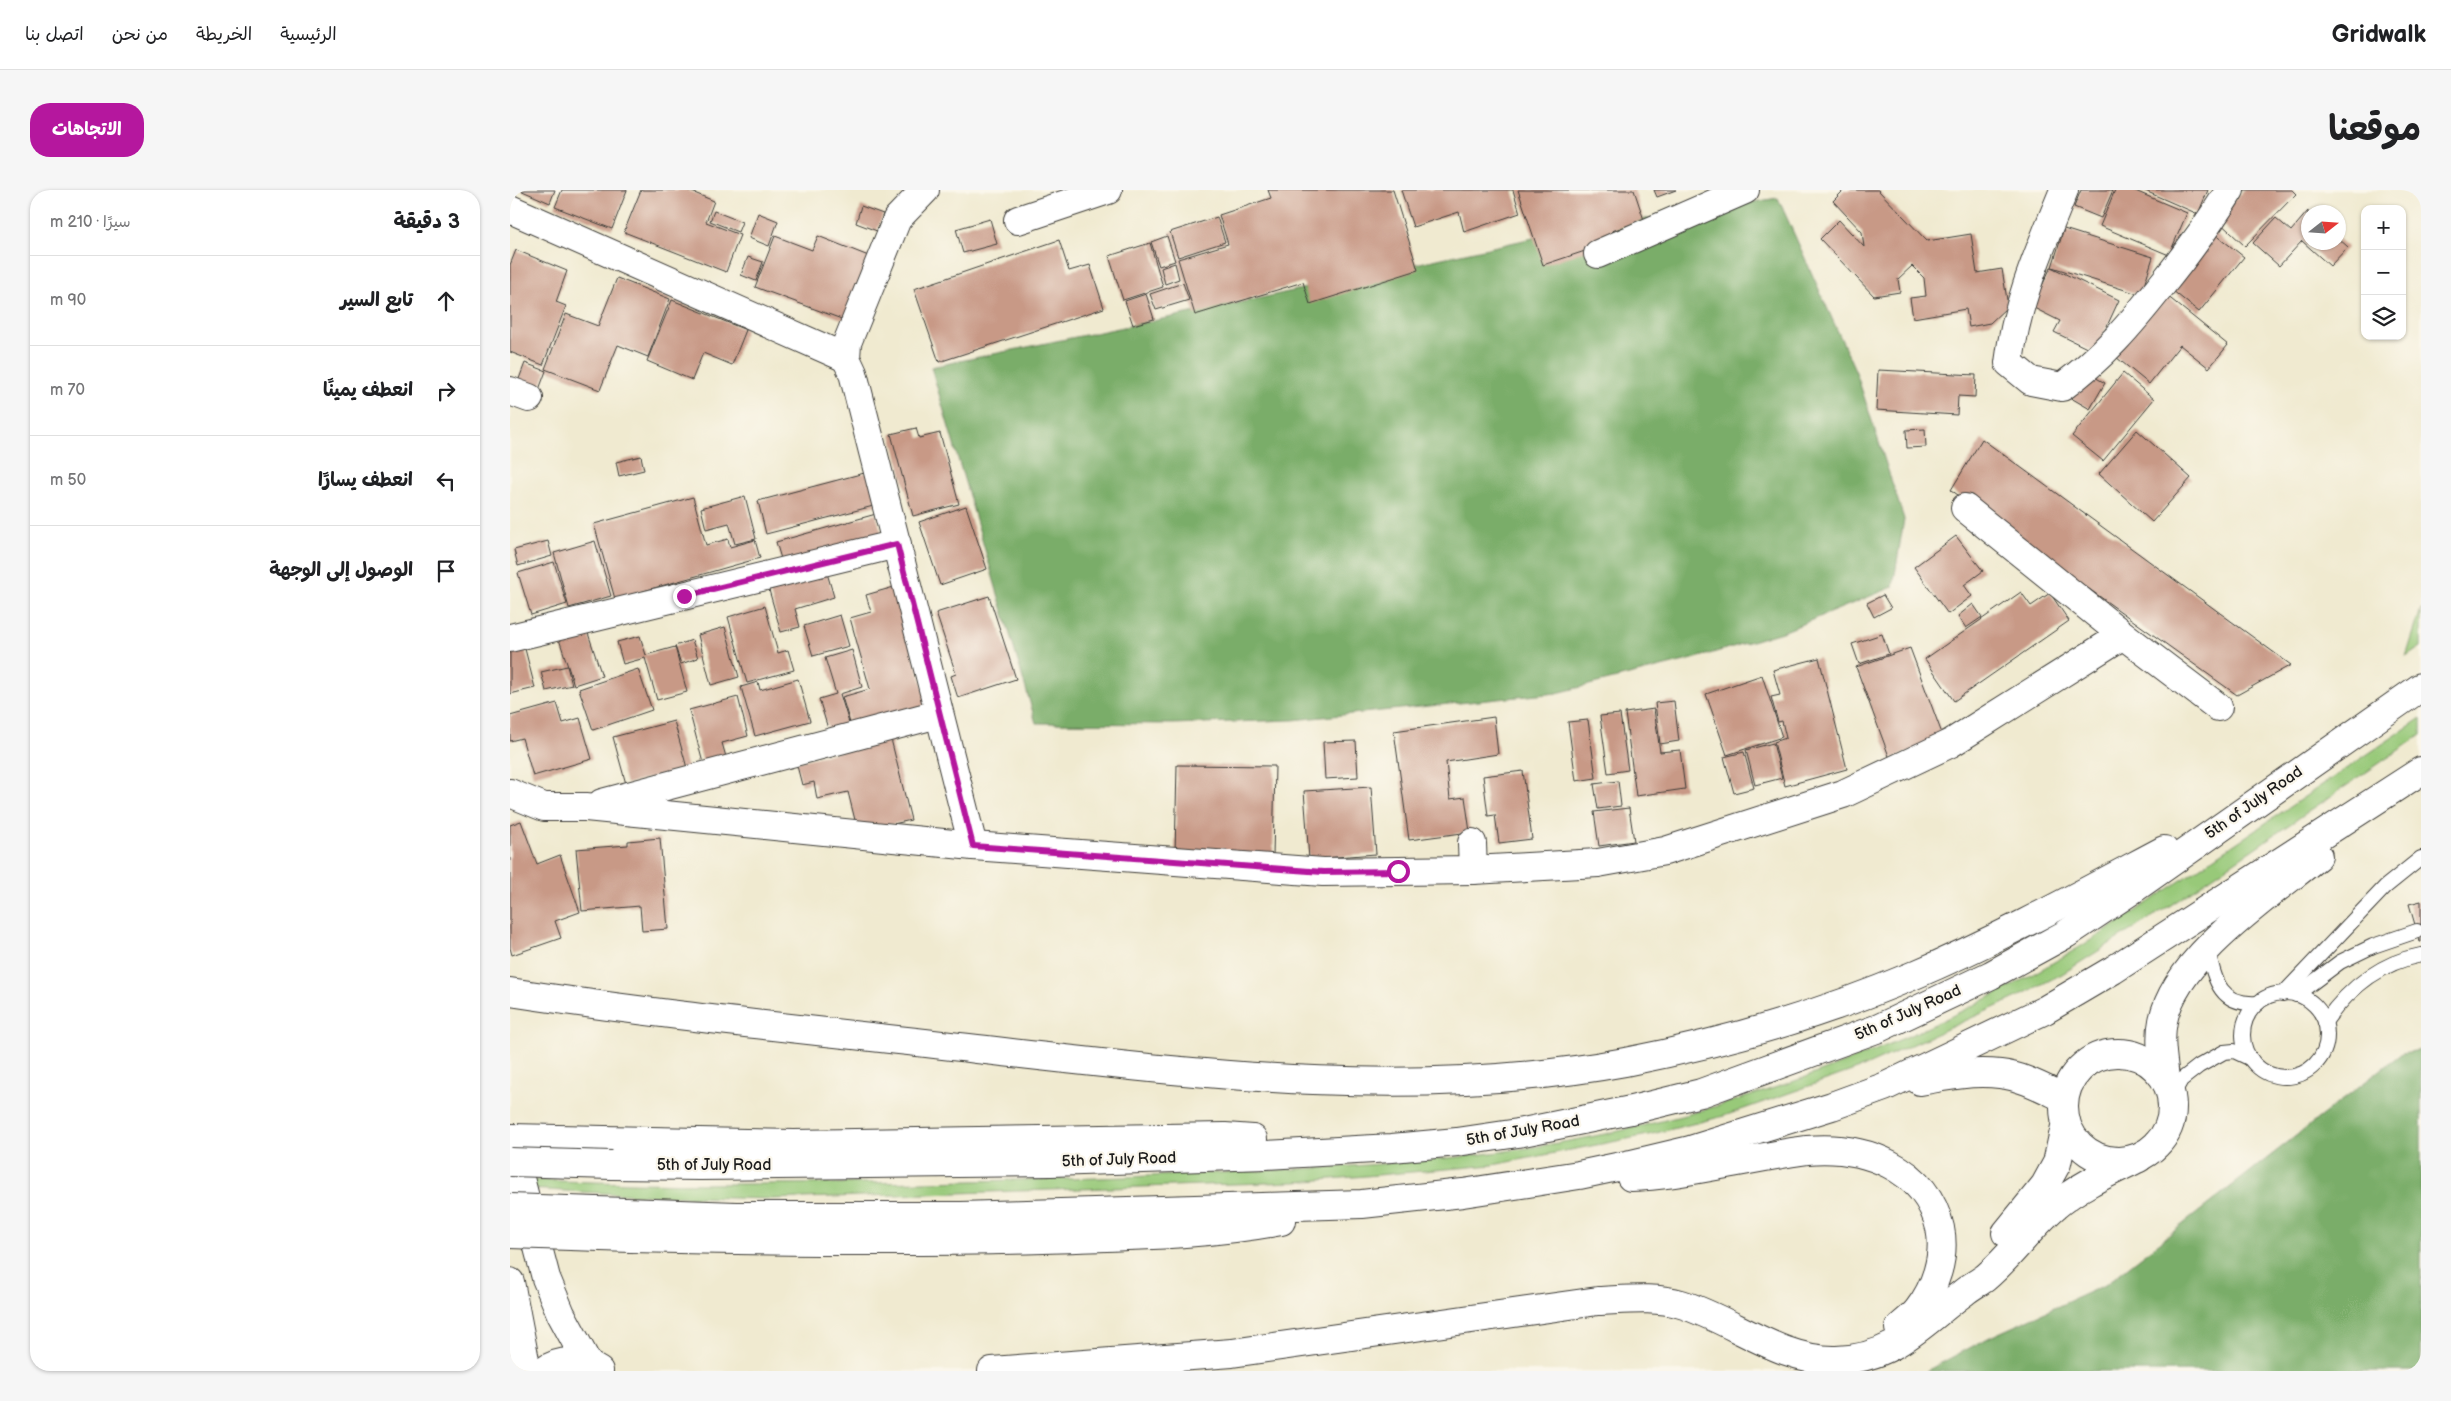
<!DOCTYPE html>
<html lang="ar">
<head>
<meta charset="utf-8">
<style>
  body { margin:0; font-family:"Balsamiq Sans","Playpen Sans Arabic",sans-serif; background:#f6f6f6; color:#202124; direction:rtl }
  .controls { position:absolute; right:15px; top:15px; display:grid; overflow:hidden; border-radius:10px; box-shadow:0 1px 4px #0004 }
  .controls button { width:45px; height:45px; display:grid; place-items:center; padding:0; border:0; border-bottom:1px solid #e0e0e0; background:#fff; color:#202124; font:25px sans-serif }
  .compass { position:absolute; left:1791px; top:15px; width:45px; height:45px; border-radius:50%; background:#fff; box-shadow:0 1px 4px #0004; rotate:73deg }
  .stop { position:absolute; width:15px; height:15px; margin:-11px; border:4px solid #b5179e; border-radius:50%; background:#fff }
  .stop.end { background:#b5179e; border-color:#fff; box-shadow:0 1px 5px #0008 }
  .list { margin:0; padding:0; list-style:none }
  h2 { display:flex; justify-content:space-between; align-items:center; height:65px; margin:0; padding:0 20px; font-size:21px }
  h2 small { font-size:16px; font-weight:400; color:#757577 }
  .list li { display:grid; grid-template-columns:32px 1fr auto; gap:15px; align-items:center; box-sizing:border-box; height:90px; padding:0 20px; border-top:1px solid #e0e0e0 }
  .list b { display:block; font-size:19px; white-space:nowrap }
  .list em { font-size:16px; font-style:normal; color:#757577 }
  .icon { flex:none; width:28px; height:28px; fill:none; stroke:currentColor; stroke-width:2; stroke-linecap:round; stroke-linejoin:round }
  .map { position:relative; flex:none; width:1911px; height:1181px; overflow:hidden; direction:ltr; border-radius:20px }
  header { display:flex; align-items:center; gap:30px; box-sizing:border-box; height:70px; padding:0 25px; background:#fff; border-bottom:1px solid #e0e0e0 }
  header strong { font-size:24px }
  nav { display:flex; gap:28px; margin-inline-start:auto; font-size:18px }
  .intro { display:flex; align-items:center; justify-content:space-between; box-sizing:border-box; height:120px; padding:0 30px }
  h1 { margin:0; font-size:35px }
  .button { padding:12px 22px; border-radius:20px; background:#b5179e; color:#fff; font-size:18px; font-weight:700 }
  main { display:flex; gap:30px; padding:0 30px }
  aside { flex:1; background:#fff; border-radius:20px; box-shadow:0 1px 4px #0004 }
  .map>svg:first-child { display:block }
</style>
</head>
<body>
<header>
<strong>Gridwalk</strong>
<nav><a>الرئيسية</a><a>الخريطة</a><a>من نحن</a><a>اتصل بنا</a></nav>
</header>
<div class="intro"><h1>موقعنا</h1><a class="button">الاتجاهات</a></div>
<main>
<div class="map">
<svg width="1911" height="1181" viewBox="0 0 1911 1181">
  <rect width="100%" height="100%" fill="#fbf7ec"/>
  <filter id="ink" filterUnits="userSpaceOnUse"><feTurbulence type="fractalNoise" baseFrequency=".02" numOctaves="2"/><feDisplacementMap in="SourceGraphic" scale="10" xChannelSelector="R" yChannelSelector="G"/><feConvolveMatrix kernelMatrix="1 2 1 2 8 2 1 2 1" color-interpolation-filters="sRGB"/></filter>
  <filter id="wash" filterUnits="userSpaceOnUse"><feTurbulence type="fractalNoise" baseFrequency=".0096" numOctaves="4" result="noise"/><feDisplacementMap in="SourceGraphic" scale="20" xChannelSelector="R" yChannelSelector="G"/><feGaussianBlur stdDeviation="1.12" result="paint"/><feColorMatrix in="noise" values="0 0 0 0 0 0 0 0 0 0 0 0 0 0 0 0 0 1.4 0 .05"/><feComposite in="paint" operator="in"/></filter>
  <g filter="url(#wash)">
    <rect width="100%" height="100%" fill="#f0ead0"/>
    <!-- green -->
    <g fill="#98c979" stroke="#5a724a">
      <polygon points="1911,419 1911,457 1896,467"/>
      <path d="M1911,528V545L1661,715L1552,784L1501,810L1353,877L1214,926L1138,945L983,975L786,992L261,1009L146,1006L0,998V989C169,997 336,994 505,990C585,989 665,985 745,981C836,977 927,972 1017,958C1223,927 1426,849 1602,737Z"/>
    </g>
    <!-- forest -->
    <g fill="#7aad69" stroke="#4b6442">
      <polygon points="1268,8 1346,182 1394,329 1383,397 1275,441 1183,469 1047,503 783,530 662,534 526,533 421,177 710,117 1046,43"/>
      <polygon points="1911,860 1911,1181 1416,1181 1480,1147 1595,1095 1892,863"/>
    </g>
    <g id="blocks">
      <!-- building -->
      <g fill="#c89986">
        <polygon points="10,0 45,0 40,13"/>
        <polygon points="52,0 117,0 102,39 45,17"/>
        <polygon points="131,0 177,0 204,11 196,32 230,45 216,82 114,42"/>
        <polygon points="758,0 883,0 908,80 800,114 793,92 685,125 668,69 718,54 709,25 761,8"/>
        <polygon points="891,0 1003,0 1010,23 954,42 949,22 903,37"/>
        <polygon points="1008,0 1124,0 1134,30 1102,41 1105,51 1033,75"/>
        <polygon points="1144,0 1166,0 1147,7"/>
        <polygon points="1334,0 1368,0 1417,51 1461,44 1467,83 1492,79 1498,116 1480,133 1459,137 1456,119 1403,128 1400,108 1416,106 1414,88 1402,76 1388,89 1390,102 1364,106 1310,49 1329,30 1354,57 1352,42 1323,11"/>
        <polygon points="1571,0 1603,0 1591,28 1564,17"/>
        <polygon points="1605,0 1623,0 1677,23 1659,65 1590,36"/>
        <polygon points="1633,0 1698,0 1688,24"/>
        <polygon points="1734,0 1782,0 1786,4 1735,56 1706,29"/>
        <polygon points="351,16 373,24 367,41 346,33"/>
        <polygon points="204,21 232,32 228,42 200,31"/>
        <polygon points="1798,21 1798,52 1828,52 1828,48 1838,57 1820,76 1792,51 1769,76 1743,53 1766,28 1781,41"/>
        <polygon points="248,23 268,31 259,56 239,48"/>
        <polygon points="707,27 715,52 668,67 660,42"/>
        <polygon points="480,29 487,54 453,63 446,39"/>
        <polygon points="1554,39 1643,67 1631,105 1542,77"/>
        <polygon points="1700,40 1734,67 1689,122 1657,96"/>
        <polygon points="265,46 302,60 308,46 361,67 337,131 245,97"/>
        <polygon points="657,46 665,71 649,76 641,52"/>
        <polygon points="549,50 559,81 580,75 594,118 429,172 404,99"/>
        <polygon points="640,53 653,97 613,110 599,66"/>
        <polygon points="6,60 57,81 46,112 56,116 33,175 0,162 0,75"/>
        <polygon points="238,67 253,72 246,91 231,85"/>
        <polygon points="665,73 669,89 655,94 651,78"/>
        <polygon points="1541,77 1609,110 1585,162 1544,142 1550,131 1522,117"/>
        <polygon points="107,88 160,109 138,167 108,155 90,200 35,179 56,124 88,136"/>
        <polygon points="673,93 679,110 646,120 640,104"/>
        <polygon points="1651,101 1718,155 1699,178 1670,155 1639,194 1601,163"/>
        <polygon points="636,104 644,129 623,135 615,111"/>
        <polygon points="162,110 236,140 222,175 193,163 182,190 137,171"/>
        <polygon points="15,173 36,181 27,205 6,197"/>
        <polygon points="1368,180 1466,185 1465,207 1448,206 1447,225 1366,220"/>
        <polygon points="1576,182 1595,193 1580,219 1561,208"/>
        <polygon points="1613,183 1644,209 1593,271 1562,246"/>
        <polygon points="406,238 409,248 430,243 449,314 403,326 381,244"/>
        <polygon points="1415,239 1416,257 1397,258 1396,240"/>
        <polygon points="1627,240 1681,288 1642,332 1589,284"/>
        <polygon points="1472,249 1781,475 1727,505 1441,300"/>
        <polygon points="131,266 134,280 109,286 106,272"/>
        <polygon points="362,281 371,314 256,344 248,311"/>
        <polygon points="235,306 246,349 225,354 219,333 196,339 191,318"/>
        <polygon points="183,307 196,355 218,349 220,357 245,350 250,368 105,409 84,334"/>
        <polygon points="456,316 477,379 430,395 409,332"/>
        <polygon points="366,324 374,351 274,379 266,352"/>
        <polygon points="1446,346 1473,381 1454,395 1462,406 1438,424 1404,377"/>
        <polygon points="38,351 42,366 8,376 4,360"/>
        <polygon points="85,351 101,406 59,418 44,363"/>
        <polygon points="44,372 57,414 21,425 8,383"/>
        <polygon points="317,383 324,407 285,419 290,437 271,442 259,400"/>
        <polygon points="384,397 420,520 343,543 332,507 360,499 340,428 361,422 356,405"/>
        <polygon points="1511,402 1521,416 1540,403 1559,431 1444,511 1415,469"/>
        <polygon points="1373,405 1381,418 1364,427 1357,413"/>
        <polygon points="479,406 506,489 448,508 441,486 446,484 426,423"/>
        <polygon points="1463,414 1472,427 1456,438 1448,426"/>
        <polygon points="255,416 268,463 278,460 284,480 237,493 218,427"/>
        <polygon points="330,425 339,456 303,466 294,436"/>
        <polygon points="76,437 92,486 64,495 48,446"/>
        <polygon points="215,437 229,487 201,495 188,445"/>
        <polygon points="1372,444 1379,464 1349,474 1342,454"/>
        <polygon points="130,446 136,465 165,457 177,502 147,510 135,468 113,474 107,452"/>
        <polygon points="182,450 188,468 171,474 165,456"/>
        <polygon points="14,455 25,498 0,504 0,459"/>
        <polygon points="1400,458 1434,549 1380,569 1346,477"/>
        <polygon points="342,460 352,497 330,504 340,536 319,542 309,509 326,504 315,468"/>
        <polygon points="1309,468 1337,579 1275,596 1264,552 1276,548 1272,531 1268,532 1261,507 1270,505 1263,480"/>
        <polygon points="57,476 62,495 36,501 31,482"/>
        <polygon points="128,479 142,520 83,540 69,499"/>
        <polygon points="1252,485 1272,547 1217,565 1196,504"/>
        <polygon points="288,489 300,531 245,546 231,497 248,492 250,500"/>
        <polygon points="228,507 238,546 212,553 216,567 193,573 179,520"/>
        <polygon points="1164,511 1169,551 1150,554 1145,513"/>
        <polygon points="47,513 53,533 70,528 82,569 23,586 12,548 0,551 0,526"/>
        <polygon points="1144,519 1150,562 1170,560 1175,599 1126,606 1115,523"/>
        <polygon points="1110,524 1118,580 1098,583 1090,526"/>
        <polygon points="984,527 988,564 936,572 940,609 955,607 960,642 899,650 884,541"/>
        <polygon points="1078,530 1086,588 1066,591 1058,532"/>
        <polygon points="164,531 177,578 116,594 103,547"/>
        <polygon points="381,549 401,630 348,642 338,602 307,609 304,592 292,595 286,572"/>
        <polygon points="846,551 848,587 815,589 813,552"/>
        <polygon points="1263,553 1272,588 1245,595 1236,560"/>
        <polygon points="1234,562 1244,598 1224,603 1214,567"/>
        <polygon points="667,575 765,576 763,667 665,665"/>
        <polygon points="1013,581 1022,649 989,653 985,625 978,626 973,586"/>
        <polygon points="1108,591 1111,616 1088,619 1084,594"/>
        <polygon points="861,597 866,664 799,669 794,601"/>
        <polygon points="1119,618 1124,651 1089,656 1084,622"/>
        <polygon points="11,631 27,674 50,665 70,722 45,731 51,748 2,765 0,758 0,635"/>
        <polygon points="150,648 158,739 132,741 130,716 72,721 66,659 118,655 118,651"/>
        <polygon points="1911,711 1911,752 1910,752 1899,714"/>
      </g>
    </g>
  </g>
  <g filter="url(#ink)">
    <use href="#blocks" fill-opacity="0" stroke="#3c3b37" stroke-width="1"/>
    <g fill="none" stroke-linecap="round" stroke-linejoin="round">
      <!-- lane casing -->
      <g stroke="#3c3b37" stroke-width="16">
        <g id="lane">
          <path d="M1698,760C1705,791 1710,816 1748,813"/>
          <circle cx="1775" cy="845" r="42"/>
          <polyline points="1773,804 1875,697 1911,668"/>
          <polyline points="1786,805 1830,772 1863,756 1907,741"/>
          <path d="M1815,832C1839,798 1869,773 1911,765"/>
          <polyline points="1662,906 1671,890 1689,876 1714,862 1724,861 1741,869"/>
        </g>
      </g>
      <!-- street casing -->
      <g stroke="#3c3b37" stroke-width="30">
        <g id="street">
          <polyline points="415,0 387,29 337,153 336,168 343,183 463,656"/>
          <path d="M1554,0C1531,57 1506,112 1499,173L1521,191L1552,197C1592,168 1621,134 1651,96C1676,65 1699,34 1720,0"/>
          <polyline points="0,19 336,168"/>
          <polyline points="508,30 598,0"/>
          <polyline points="1088,64 1235,0"/>
          <polyline points="0,201 19,208"/>
          <polyline points="1455,318 1613,445 1708,517"/>
          <polyline points="0,448 387,354"/>
          <polyline points="0,603 34,617 76,617 463,656 813,682 963,680 1088,673 1155,661 1333,604 1441,553 1613,445"/>
          <polyline points="92,613 428,524"/>
          <polyline points="962,653 963,680"/>
        </g>
      </g>
      <!-- highway casing -->
      <g stroke="#3c3b37" stroke-width="30">
        <g id="highway">
          <path d="M0,802C155,826 312,841 467,859C681,883 901,912 1115,872C1213,853 1310,825 1402,786C1489,749 1571,704 1654,660"/>
          <circle cx="1608" cy="917" r="54"/>
          <path d="M1655,888C1653,870 1649,850 1653,831C1665,768 1760,705 1808,666"/>
          <path d="M1410,891C1436,886 1463,881 1490,884C1512,886 1535,899 1554,908"/>
          <polyline points="0,948 284,954 715,947 743,949"/>
          <polyline points="0,950 36,1088 51,1124 78,1174"/>
          <polyline points="102,975 190,976 541,972 756,965 882,958 947,952 1008,943 1121,920 1191,903 1369,838 1481,785 1556,744 1619,702 1911,497"/>
          <path d="M1121,987C1155,986 1188,979 1222,973C1247,969 1272,963 1297,960C1354,955 1416,977 1430,1038C1436,1067 1425,1098 1408,1120C1403,1127 1395,1132 1389,1138"/>
          <polyline points="115,1022 226,1026 451,1026 852,1014 953,1003 1069,985 1121,974 1180,960 1322,916 1374,897 1535,820 1603,780 1911,581"/>
          <polyline points="1496,1043 1535,995 1547,973 1556,932"/>
          <path d="M121,1048C258,1051 396,1053 533,1049C613,1046 692,1046 771,1031"/>
          <polyline points="0,1092 17,1181"/>
          <path d="M34,1181C51,1168 72,1170 89,1181"/>
          <path d="M482,1181L722,1163L1088,1111C1114,1110 1145,1106 1171,1114C1223,1130 1270,1171 1326,1170C1384,1169 1411,1134 1453,1103C1460,1097 1468,1093 1475,1088C1500,1067 1519,1039 1544,1017C1568,996 1600,982 1629,968"/>
        </g>
      </g>
      <!-- lane -->
      <use href="#lane" stroke="#fff" stroke-width="14"/>
      <!-- street -->
      <use href="#street" stroke="#fff" stroke-width="28"/>
      <!-- highway -->
      <use href="#highway" stroke="#fff" stroke-width="28"/>
      <!-- highway-bridge casing -->
      <g stroke="#3c3b37" stroke-width="30" stroke-linecap="butt">
        <g id="highway-bridge">
          <polyline points="0,972 102,975"/>
          <polyline points="0,1018 115,1022"/>
          <polyline points="0,1044 121,1048"/>
        </g>
      </g>
      <!-- highway-bridge -->
      <use href="#highway-bridge" stroke="#fff" stroke-width="28"/>
    </g>
  </g>
  <g fill="none" stroke-linecap="round" stroke-linejoin="round" filter="url(#ink)">
    <!-- route -->
    <polyline stroke="#b5179e" stroke-width="6" points="174,406 387,354 463,656 813,682 888,681"/>
  </g>
  <g text-anchor="middle" dominant-baseline="central" stroke-width="4.5" stroke-linejoin="round" paint-order="stroke">
    <!-- street labels -->
    <g font-size="16" fill="#1c1c1c" stroke="#fbf7ec">
      <text transform="translate(1744 613) rotate(-35)">5th of July Road</text>
      <text transform="translate(1398 823) rotate(-24)">5th of July Road</text>
      <text transform="translate(1013 941) rotate(-10)">5th of July Road</text>
      <text transform="translate(609 970) rotate(-2)">5th of July Road</text>
      <text x="204" y="975">5th of July Road</text>
    </g>
  </g>
</svg>
<div class="controls">
<button>+</button>
<button>−</button>
<button><svg class="icon" aria-label="layers" viewBox="0 0 24 24"><path d="M12 4l9 5-9 5-9-5zM3 14l9 5 9-5"/></svg></button>
</div>
<svg class="compass" viewBox="-18 -18 36 36"><path d="M0-13l5 13h-10z" fill="#e53935"/><path d="M0 13l5-13h-10z" fill="#757577"/></svg>
<div class="stop" style="left:888px;top:681px"></div>
<div class="stop end" style="left:174px;top:406px"></div>
</div>
<aside>
<h2>3 دقيقة<small>سيرًا · 210 m</small></h2>
<ul class="list">
<li><svg class="icon" aria-label="ahead" viewBox="0 0 24 24"><path d="M12 20V5M6 11l6-6 6 6"/></svg><div><b>تابع السير</b></div><em>90 m</em></li>
<li><svg class="icon" aria-label="right" viewBox="0 0 24 24"><path d="M7 20v-9h11M14 6l5 5-5 5"/></svg><div><b>انعطف يمينًا</b></div><em>70 m</em></li>
<li><svg class="icon" aria-label="left" viewBox="0 0 24 24"><path d="M17 20v-9H6M10 6l-5 5 5 5"/></svg><div><b>انعطف يسارًا</b></div><em>50 m</em></li>
<li><svg class="icon" aria-label="arrive" viewBox="0 0 24 24"><path d="M6 21V4h12l-3 4 3 4H6"/></svg><div><b>الوصول إلى الوجهة</b></div></li>
</ul>
</aside>
</main>
</body>
</html>
